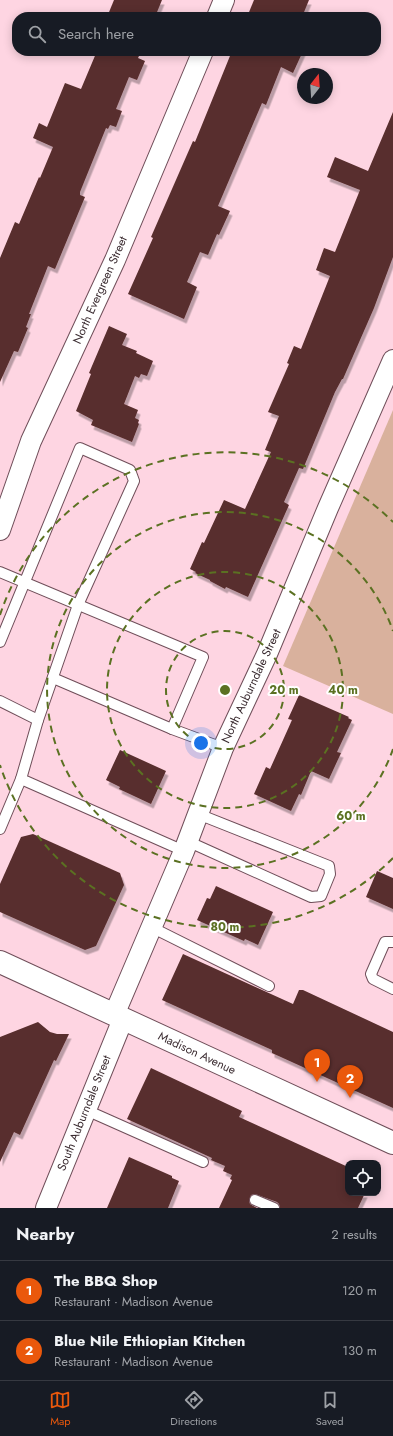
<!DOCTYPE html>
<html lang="en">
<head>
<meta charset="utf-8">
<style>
  body { margin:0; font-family:Jost,sans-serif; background:#242831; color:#f1f3f6 }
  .controls { position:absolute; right:12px; bottom:12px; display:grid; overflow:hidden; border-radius:8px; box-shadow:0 2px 10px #0003 }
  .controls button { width:36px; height:36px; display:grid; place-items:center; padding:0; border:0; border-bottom:1px solid #363941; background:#171b24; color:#f1f3f6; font:20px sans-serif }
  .compass { position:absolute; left:297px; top:68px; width:36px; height:36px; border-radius:50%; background:#171b24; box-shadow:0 2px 10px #0003; rotate:17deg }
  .you { position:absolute; left:201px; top:743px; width:14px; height:14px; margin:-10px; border:3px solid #fff; border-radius:50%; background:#1a73e8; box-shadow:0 0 0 6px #1a73e833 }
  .badge { display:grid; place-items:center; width:26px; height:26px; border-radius:50%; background:#ea580c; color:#fff; font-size:13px; font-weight:700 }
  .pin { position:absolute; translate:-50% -33px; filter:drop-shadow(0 1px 2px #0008) }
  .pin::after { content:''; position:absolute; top:21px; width:14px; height:12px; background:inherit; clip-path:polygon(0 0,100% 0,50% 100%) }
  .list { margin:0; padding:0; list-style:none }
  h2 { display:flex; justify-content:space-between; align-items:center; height:52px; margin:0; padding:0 16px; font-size:17px }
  h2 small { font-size:13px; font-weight:400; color:#9ea1a6 }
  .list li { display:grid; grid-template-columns:26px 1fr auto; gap:12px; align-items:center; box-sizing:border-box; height:60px; padding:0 16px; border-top:1px solid #363941 }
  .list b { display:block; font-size:15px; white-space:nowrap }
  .list p { margin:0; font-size:13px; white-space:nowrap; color:#9ea1a6 }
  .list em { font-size:13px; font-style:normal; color:#9ea1a6 }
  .icon { flex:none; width:22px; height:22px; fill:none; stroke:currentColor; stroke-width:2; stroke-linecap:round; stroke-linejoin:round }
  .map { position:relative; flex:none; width:393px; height:1208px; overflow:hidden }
  .search { position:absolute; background:#171b24; box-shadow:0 2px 10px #0003; left:12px; right:12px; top:12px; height:44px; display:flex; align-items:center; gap:10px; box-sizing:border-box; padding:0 14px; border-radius:16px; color:#9ea1a6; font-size:15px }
  .sheet { height:172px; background:#171b24 }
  nav { display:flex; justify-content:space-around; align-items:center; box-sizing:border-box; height:56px; border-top:1px solid #363941; background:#171b24; font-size:11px; color:#9ea1a6 }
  nav a { display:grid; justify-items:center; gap:2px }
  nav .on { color:#ea580c }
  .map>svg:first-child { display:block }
</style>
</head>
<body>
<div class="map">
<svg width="393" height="1208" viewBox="0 0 393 1208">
  <defs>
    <filter id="shadow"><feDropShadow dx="2.5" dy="4.5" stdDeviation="0" flood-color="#0004"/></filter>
  </defs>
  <rect width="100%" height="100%" fill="#fed5e2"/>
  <!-- green -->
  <polygon fill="#d9b19d" points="393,410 393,714 283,666"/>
  <!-- building -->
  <g fill="#582e2d" filter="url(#shadow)">
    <polygon points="114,0 162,0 155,17 107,17"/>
    <polygon points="254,0 309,0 302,17 247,17"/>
    <polygon points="97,51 126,51 139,56 138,58 145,61 137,80 129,77 116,109 122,111 116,127 110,125 108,129 106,128 80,192 80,195 85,197 55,269 48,266 29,314 31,314 26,327 28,328 18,352 14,351 0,382 0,258 15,222 19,224 39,177 40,178 53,147 33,138 39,123 47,127 65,83 81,89"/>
    <polygon points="232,51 303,51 293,73 281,67 266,105 262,103 218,206 230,211 219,235 217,234 208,255 200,252 187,282 197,287 184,319 128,294 153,238 151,237 193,141 195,142"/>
    <polygon points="393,112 393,257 374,308 343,379 342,379 335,392 303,469 299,468 284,502 289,505 248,597 226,587 225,589 210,581 210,580 195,573 196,572 190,569 202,542 204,543 224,500 245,509 271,452 265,450 279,416 268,412 289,364 287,363 294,346 301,349 330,276 316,270 324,248 335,252 360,190 327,177 335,157 368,171"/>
    <polygon points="109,326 127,334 122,345 137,351 136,353 153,361 147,376 141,374 139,378 135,376 124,404 138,410 135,418 139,420 138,423 139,424 132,442 91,425 93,420 76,411 91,374 89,373"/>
    <polygon points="299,695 349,717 348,718 352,720 337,752 341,753 329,779 311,771 301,795 299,794 291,811 254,794 266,767 270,769 292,720 288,719"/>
    <polygon points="120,750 166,771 151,804 119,789 120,787 106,780"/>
    <polygon points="33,834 120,873 124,885 96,946 85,950 0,912 0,884 21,837"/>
    <polygon points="377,871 393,878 393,909 366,897"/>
    <polygon points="216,886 273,912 258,945 245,939 244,941 197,920 207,898 210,899"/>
    <polygon points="183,954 293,1004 299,990 303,990 393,1032 393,1108 272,1053 272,1050 162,1000"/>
    <polygon points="38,1022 50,1032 57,1034 69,1034 56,1061 54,1060 20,1135 14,1132 0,1162 0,1037"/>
    <polygon points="151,1068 242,1111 239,1117 348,1167 348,1193 365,1193 358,1208 280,1208 279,1204 277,1202 255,1194 251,1195 249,1201 250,1204 257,1208 219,1208 232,1180 230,1179 232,1175 223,1171 225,1166 211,1160 212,1158 127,1119"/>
    <polygon points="129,1157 172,1176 172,1178 179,1181 168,1208 107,1208"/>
  </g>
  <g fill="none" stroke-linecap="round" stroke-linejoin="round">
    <!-- lane casing -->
    <g stroke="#6f4e59" stroke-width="12">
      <g id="lane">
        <polyline points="0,572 203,657 172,729 223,748"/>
        <polyline points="0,642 80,448 130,470 134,481 78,605 38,720"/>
        <polyline points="53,678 172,729"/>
        <polyline points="0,701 38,720 21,779 184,851"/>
        <polyline points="0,829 21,779"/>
        <polyline points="187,841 311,897 321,896 330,874 329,866 198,814"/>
        <polyline points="151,927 269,986"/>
        <polyline points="393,942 385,942 371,974 373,979 393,989"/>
        <polyline points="86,1110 203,1162"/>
        <polyline points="255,1200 274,1208"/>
      </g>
    </g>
    <!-- street casing -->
    <g stroke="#6f4e59" stroke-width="22">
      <g id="street">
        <polyline points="217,17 224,0"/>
        <polyline points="0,530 31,441 115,260 203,51"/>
        <polyline points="114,1015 184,851 223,748 267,654 328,508 393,360"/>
        <polyline points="46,1208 123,1019"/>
      </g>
    </g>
    <!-- secondary casing -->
    <g stroke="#6f4e59" stroke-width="24">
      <polyline id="secondary" points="0,962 393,1143"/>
    </g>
    <!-- lane -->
    <use href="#lane" stroke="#fff" stroke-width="10"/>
    <!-- street -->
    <use href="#street" stroke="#fff" stroke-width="20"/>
    <!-- secondary -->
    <use href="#secondary" stroke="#fff" stroke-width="22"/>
  </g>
  <!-- distance rings -->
  <g fill="none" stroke="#5b7122" stroke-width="2" stroke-dasharray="7 5">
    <circle cx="225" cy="690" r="59"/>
    <circle cx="225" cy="690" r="118"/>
    <path d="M393 749A178 178 0 1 1 393 631"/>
    <path d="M393 858A237 237 0 0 1 0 765M0 615A237 237 0 0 1 393 522"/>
  </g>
  <g text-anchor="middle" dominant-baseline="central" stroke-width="4" stroke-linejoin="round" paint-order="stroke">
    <!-- street labels -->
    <g font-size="12" fill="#3b2c31" stroke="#fff">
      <text transform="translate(100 290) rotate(-66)">North Evergreen Street</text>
      <text transform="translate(251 686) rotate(-65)">North Auburndale Street</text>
      <text transform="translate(197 1053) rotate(25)">Madison Avenue</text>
      <text transform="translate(84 1113) rotate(-68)">South Auburndale Street</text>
    </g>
  </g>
  <circle cx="225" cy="690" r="6" fill="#5b7122" stroke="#fff" stroke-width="2"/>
  <g font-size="12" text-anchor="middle" font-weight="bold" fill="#5b7122" stroke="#fff" stroke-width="4" stroke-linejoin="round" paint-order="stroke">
    <text x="284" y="694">20 m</text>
    <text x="343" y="694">40 m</text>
    <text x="351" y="820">60 m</text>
    <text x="225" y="931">80 m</text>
  </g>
</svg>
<div class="controls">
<button><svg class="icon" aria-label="locate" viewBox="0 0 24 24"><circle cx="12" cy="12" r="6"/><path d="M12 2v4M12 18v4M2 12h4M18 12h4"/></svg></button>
</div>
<svg class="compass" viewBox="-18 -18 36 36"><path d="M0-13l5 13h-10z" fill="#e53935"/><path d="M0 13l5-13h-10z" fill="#9ea1a6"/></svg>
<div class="you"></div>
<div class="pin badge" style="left:317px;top:1082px">1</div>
<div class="pin badge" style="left:350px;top:1098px">2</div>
<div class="search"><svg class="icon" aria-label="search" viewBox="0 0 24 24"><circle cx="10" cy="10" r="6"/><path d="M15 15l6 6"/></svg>Search here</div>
</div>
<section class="sheet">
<h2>Nearby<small>2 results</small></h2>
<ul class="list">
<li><span class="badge">1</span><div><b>The BBQ Shop</b><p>Restaurant · Madison Avenue</p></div><em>120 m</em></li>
<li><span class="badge">2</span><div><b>Blue Nile Ethiopian Kitchen</b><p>Restaurant · Madison Avenue</p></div><em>130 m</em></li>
</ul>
</section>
<nav>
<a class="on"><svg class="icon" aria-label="map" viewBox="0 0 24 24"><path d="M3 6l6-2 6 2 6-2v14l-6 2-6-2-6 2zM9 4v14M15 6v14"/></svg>Map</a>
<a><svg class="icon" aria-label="directions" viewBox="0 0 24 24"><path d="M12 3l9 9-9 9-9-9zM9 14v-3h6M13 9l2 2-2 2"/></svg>Directions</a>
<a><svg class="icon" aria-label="saved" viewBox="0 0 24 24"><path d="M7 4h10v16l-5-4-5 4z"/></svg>Saved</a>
</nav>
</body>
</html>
